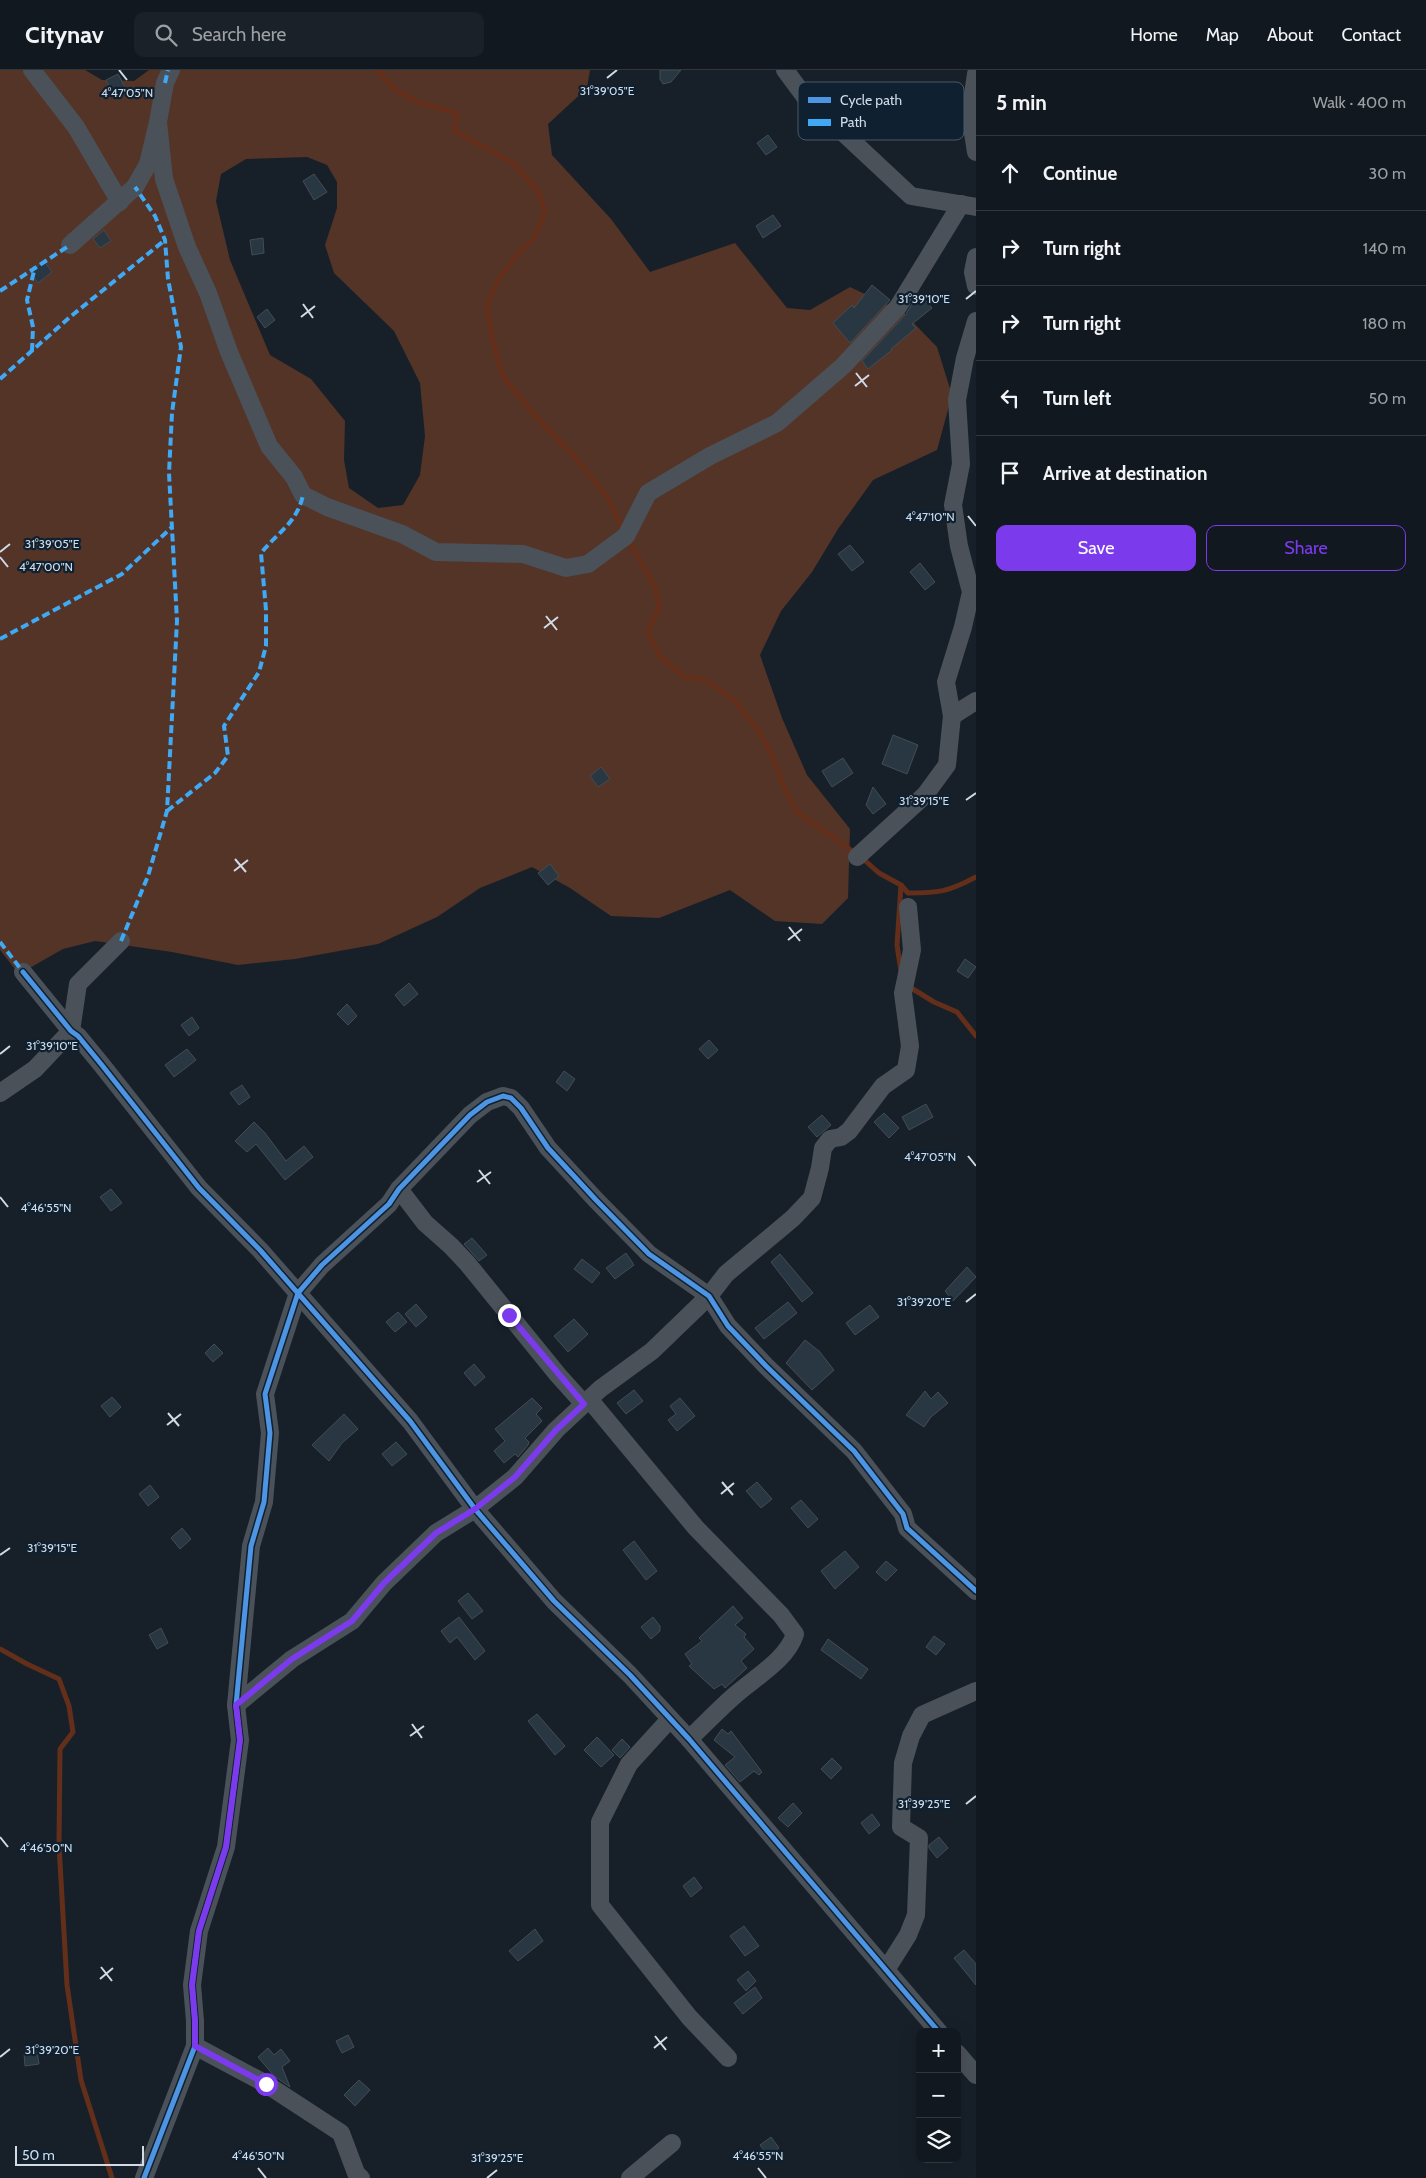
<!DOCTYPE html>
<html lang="en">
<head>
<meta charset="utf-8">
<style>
  body { margin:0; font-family:Cabin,sans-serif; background:#1a2128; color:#f1f3f6 }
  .controls { position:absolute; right:15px; bottom:15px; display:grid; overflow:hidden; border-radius:10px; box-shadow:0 5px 20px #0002 }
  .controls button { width:45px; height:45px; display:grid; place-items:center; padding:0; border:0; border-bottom:1px solid #30373d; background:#11181f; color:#f1f3f6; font:25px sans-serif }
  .scale { position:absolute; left:15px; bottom:12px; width:129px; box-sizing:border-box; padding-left:5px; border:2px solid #d0dbe7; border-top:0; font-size:14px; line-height:18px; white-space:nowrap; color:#d0dbe7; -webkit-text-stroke:4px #0f2031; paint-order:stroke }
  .stop { position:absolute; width:15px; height:15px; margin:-11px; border:4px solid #7c3aed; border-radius:50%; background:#fff }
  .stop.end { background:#7c3aed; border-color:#fff; box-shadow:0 1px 5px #0008 }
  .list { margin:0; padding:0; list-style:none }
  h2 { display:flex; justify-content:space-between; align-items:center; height:65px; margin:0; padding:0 20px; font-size:21px }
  h2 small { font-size:16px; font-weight:400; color:#9ca0a4 }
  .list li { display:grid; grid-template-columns:32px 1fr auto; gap:15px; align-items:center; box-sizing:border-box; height:75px; padding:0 20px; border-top:1px solid #30373d }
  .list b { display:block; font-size:19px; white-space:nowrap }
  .list em { font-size:16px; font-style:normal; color:#9ca0a4 }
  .actions { display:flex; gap:10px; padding:15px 20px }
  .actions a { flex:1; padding:11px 0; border:1px solid #7c3aed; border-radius:10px; text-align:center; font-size:18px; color:#7c3aed }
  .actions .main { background:#7c3aed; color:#fff }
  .icon { flex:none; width:28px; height:28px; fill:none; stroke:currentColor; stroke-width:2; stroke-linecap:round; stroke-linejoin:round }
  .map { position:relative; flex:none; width:976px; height:2108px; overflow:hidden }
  header { display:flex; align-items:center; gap:30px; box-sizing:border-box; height:70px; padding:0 25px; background:#11181f; border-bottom:1px solid #30373d }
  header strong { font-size:24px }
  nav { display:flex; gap:28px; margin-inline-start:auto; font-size:18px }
  .search { width:350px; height:45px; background:#1a2128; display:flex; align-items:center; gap:12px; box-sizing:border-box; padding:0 18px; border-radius:10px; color:#9ca0a4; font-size:19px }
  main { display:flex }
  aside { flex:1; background:#11181f }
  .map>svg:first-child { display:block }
</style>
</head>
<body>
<header>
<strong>Citynav</strong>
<div class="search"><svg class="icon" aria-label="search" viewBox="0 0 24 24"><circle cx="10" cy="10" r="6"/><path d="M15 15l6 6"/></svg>Search here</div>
<nav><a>Home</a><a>Map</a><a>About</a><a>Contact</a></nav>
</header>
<main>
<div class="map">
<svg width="976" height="2108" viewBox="0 0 976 2108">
  <rect width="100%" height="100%" fill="#172029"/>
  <!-- green -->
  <path fill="#543427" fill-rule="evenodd" d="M0,0H85L102,10L134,11L149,0H590L587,18L548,54L552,85L611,149L650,202L735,173L787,238L810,240L850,217L903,242L937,277L952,325L937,380L873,410L838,459L812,502L781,541L760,585L782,648L807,705L850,759L848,828L822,854L775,851L730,820L659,848L611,846L570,818L532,797L480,818L437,847L378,874L295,889L238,895L172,882L95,871L63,879L19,904L0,880ZM307,87L327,95L337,112V138L325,175L334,203L394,261L420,313L425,366L420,405L403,435L378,438L349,418L344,390L345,351L311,309L270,285L230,190L216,131L221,104L246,89Z"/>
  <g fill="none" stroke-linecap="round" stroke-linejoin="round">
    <!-- stream -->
    <g stroke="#632f1a" stroke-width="5">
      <polyline points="377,0 394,19 419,33 457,43 455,61 513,93 539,123 545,143 534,168 516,186 499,209 487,234 492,269 503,307 537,348 574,386 608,428 624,462"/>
      <polyline points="628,469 655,517 659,538 648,561 659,585 684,607 705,610 732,628 758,660 772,685 784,717 796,741 855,783"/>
      <path d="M862,788L879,803L901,815L908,823C939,823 948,822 976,807"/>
      <polyline points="901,815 897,875 901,901"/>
      <polyline points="908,916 934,932 957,942 976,966"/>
      <polyline points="0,1579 27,1594 59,1609 69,1636 73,1662 60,1679 59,1775 67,1915 81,2010 112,2108"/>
    </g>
  </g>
  <!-- building -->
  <g fill="#293743" stroke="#434c54">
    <polygon points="660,0 681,0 671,12 663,14 660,9"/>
    <polygon points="118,4 126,19 114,26 106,10"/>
    <polygon points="768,65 777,77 766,85 757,73"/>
    <polygon points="314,104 327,122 314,130 303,111"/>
    <polygon points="773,145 781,156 763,168 756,156"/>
    <polygon points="104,160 111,171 100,178 93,169"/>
    <polygon points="263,168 264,183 252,185 250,170"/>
    <polygon points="44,191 52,202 38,213 30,202"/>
    <polygon points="872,215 890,230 850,273 833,253 852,235 854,238"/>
    <polygon points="922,226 932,238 912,254 916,258 891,279 892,280 868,299 862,291 906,244 913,232"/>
    <polygon points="267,239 275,250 265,258 257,247"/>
    <polygon points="850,475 864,492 852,501 838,484"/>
    <polygon points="920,493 935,512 925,520 910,502"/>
    <polygon points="893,665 918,675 907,704 882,694"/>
    <polygon points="843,688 853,703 832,717 822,701"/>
    <polygon points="601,697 610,709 598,717 590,706"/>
    <polygon points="873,717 886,734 873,744 866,735"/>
    <polygon points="550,794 559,806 548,815 538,803"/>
    <polygon points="965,889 976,897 968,908 957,901"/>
    <polygon points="409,913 418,924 404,936 395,925"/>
    <polygon points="347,934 357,946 348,955 337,944"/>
    <polygon points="192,947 199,958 189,966 181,955"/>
    <polygon points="709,970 718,980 708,989 699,979"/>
    <polygon points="187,979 196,990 174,1007 165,995"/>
    <polygon points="564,1001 575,1009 567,1021 556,1012"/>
    <polygon points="242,1015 250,1027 239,1035 230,1023"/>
    <polygon points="926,1034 933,1047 909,1060 902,1047"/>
    <polygon points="884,1043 899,1058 889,1068 874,1052"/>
    <polygon points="822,1045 831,1055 817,1067 808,1057"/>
    <polygon points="254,1052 265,1063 286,1091 304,1076 313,1087 285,1110 256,1074 247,1082 235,1071"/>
    <polygon points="111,1119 122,1133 111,1141 100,1127"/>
    <polygon points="472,1168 487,1185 479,1191 464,1174"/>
    <polygon points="626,1183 634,1195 615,1209 606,1198"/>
    <polygon points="780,1184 813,1223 802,1232 771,1192"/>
    <polygon points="582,1189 600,1203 592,1213 574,1199"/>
    <polygon points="967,1197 976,1207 953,1231 945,1221"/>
    <polygon points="788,1232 797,1243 764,1269 755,1258"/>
    <polygon points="416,1234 427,1247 416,1257 405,1244"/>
    <polygon points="870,1235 879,1247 855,1265 846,1253"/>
    <polygon points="398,1242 407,1252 395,1262 386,1252"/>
    <polygon points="574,1249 588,1264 568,1282 554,1266"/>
    <polygon points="805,1270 819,1281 834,1300 812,1320 786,1293"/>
    <polygon points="214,1274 223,1283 213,1292 205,1283"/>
    <polygon points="474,1294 485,1307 475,1316 464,1303"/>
    <polygon points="634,1320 643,1331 626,1344 617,1333"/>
    <polygon points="925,1321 931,1329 938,1322 948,1333 931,1347 924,1357 906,1345"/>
    <polygon points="112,1327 121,1337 110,1347 101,1336"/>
    <polygon points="532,1328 542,1338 536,1344 542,1351 525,1368 529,1372 528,1375 518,1387 515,1384 504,1393 494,1381 505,1371 495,1359"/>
    <polygon points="680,1328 695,1346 677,1361 668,1350 676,1344 670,1336"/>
    <polygon points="344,1344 358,1359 342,1373 329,1391 312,1375"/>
    <polygon points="396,1372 407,1384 392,1396 382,1384"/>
    <polygon points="757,1412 772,1429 761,1438 746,1421"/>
    <polygon points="150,1415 159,1427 148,1436 139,1424"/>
    <polygon points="801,1430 818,1449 808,1458 791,1438"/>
    <polygon points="182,1458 191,1469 180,1479 171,1468"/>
    <polygon points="634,1471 657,1501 646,1510 623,1480"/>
    <polygon points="845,1481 859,1497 835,1519 821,1501"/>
    <polygon points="886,1491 897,1500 886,1511 876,1502"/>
    <polygon points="468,1523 483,1541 472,1549 458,1531"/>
    <polygon points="733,1536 743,1548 735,1555 746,1564 744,1567 754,1579 741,1591 747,1598 725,1618 722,1614 714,1619 689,1596 692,1594 685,1584 702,1571 699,1568"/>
    <polygon points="459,1547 485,1581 475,1590 457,1567 450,1573 441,1561"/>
    <polygon points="653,1547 660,1556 660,1561 651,1569 641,1557"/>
    <polygon points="161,1558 168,1573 157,1579 149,1565"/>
    <polygon points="934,1566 945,1574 936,1585 926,1577"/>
    <polygon points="828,1569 868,1599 861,1609 821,1580"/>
    <polygon points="537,1644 565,1676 555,1685 528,1651"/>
    <polygon points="722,1659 728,1664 731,1661 762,1702 759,1705 754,1701 740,1712 725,1695 735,1687 714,1670"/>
    <polygon points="597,1667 614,1685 601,1697 584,1680"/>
    <polygon points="622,1669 630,1677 620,1688 612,1680"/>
    <polygon points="832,1688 842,1698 831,1709 821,1699"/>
    <polygon points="793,1733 802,1743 788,1757 778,1748"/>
    <polygon points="872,1744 880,1755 869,1764 861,1753"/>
    <polygon points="939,1767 948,1778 937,1788 929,1778 929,1775"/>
    <polygon points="694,1807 702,1818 691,1827 683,1816"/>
    <polygon points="744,1856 759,1876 745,1886 730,1866"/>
    <polygon points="535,1859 543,1871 518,1891 509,1881"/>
    <polygon points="964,1880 976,1894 976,1915 954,1888"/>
    <polygon points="748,1901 756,1911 746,1921 737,1910"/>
    <polygon points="755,1917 762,1928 743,1944 734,1933"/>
    <polygon points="348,1965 354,1977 342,1983 336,1971"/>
    <polygon points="268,1978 274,1985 281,1979 290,1991 282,1997 290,2017 274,2006 258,1987"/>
    <polygon points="37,1981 39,1994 25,1996 24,1983"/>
    <polygon points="359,2010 370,2020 355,2036 344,2025"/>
    <polygon points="771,2067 779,2078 768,2086 760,2075"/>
  </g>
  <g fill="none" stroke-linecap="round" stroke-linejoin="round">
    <!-- minor -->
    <g stroke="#4b5159" stroke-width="18">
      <polyline points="32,0 76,57 120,132"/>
      <polyline points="785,0 805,27 911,126 976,137"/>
      <polyline points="976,4 970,44 976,82"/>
      <polyline points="158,52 164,109 187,177 208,223 229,282 269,376 294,407 303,425 327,437 402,464 436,482 523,484 566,498 588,494 626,466 648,423 710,386 777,353 843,296 898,237 961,134"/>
      <polyline points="70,175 135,117 148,94 158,52 165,13 171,0"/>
      <polyline points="976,187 973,202 976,216"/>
      <polyline points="952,646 976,631"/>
      <polyline points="857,787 925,725 947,695 952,646 946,612 963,557 971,522 959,476 953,435 961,394 957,330 965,288 976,251"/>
      <polyline points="23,902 71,961 78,966 101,994 199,1118 260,1180 410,1351 475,1439 554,1531 630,1605 689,1669 939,1962"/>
      <polyline points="0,1023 35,999 71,961 78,914 121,871"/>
      <polyline points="399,1119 425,1153 451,1176 467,1193 558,1305 584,1334"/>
      <path d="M589,1329L696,1458L781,1545L795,1564C787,1590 754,1608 734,1626C718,1640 704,1655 689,1669"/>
      <polyline points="236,1635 292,1589 352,1551 384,1513 436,1463 475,1439 515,1407 556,1360 600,1319 652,1281 709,1226 726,1204 793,1148 812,1128 820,1098 823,1078 830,1069 841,1067 849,1061 883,1016 906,1000 910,976 903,923 912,880 908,837"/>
      <polyline points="670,1649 629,1694 600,1752 600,1835 689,1947 728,1988"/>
      <polyline points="886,1900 908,1865 916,1845 919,1768 901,1757 903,1693 911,1666 922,1645 976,1621"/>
      <polyline points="195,1976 266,2014 341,2063 356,2103 361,2108"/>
      <polyline points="957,1983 976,2005"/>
      <polyline points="144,2108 195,1976 195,1951 192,1915 199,1861 226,1777 240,1670 236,1635 251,1476 264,1432 270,1363 265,1324 298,1223 322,1195 389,1134 399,1119 470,1045 487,1032 503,1026 511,1028 521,1038 548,1078 596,1130 649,1184 709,1226 728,1256 766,1296 854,1381 903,1444 907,1458 976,1521"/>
      <polyline points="630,2108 672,2073"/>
    </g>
    <!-- quiet -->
    <g stroke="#3fa9f5" stroke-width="4" stroke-dasharray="8 4" stroke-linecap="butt">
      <polyline points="165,13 168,0"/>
      <polyline points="0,221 70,175"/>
      <polyline points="32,281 33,257 27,230 35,197"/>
      <polyline points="0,309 70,247 165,170"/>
      <polyline points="0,569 122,504 172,457"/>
      <path d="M167,741L215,703L228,686L224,656L259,602L266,576V540L261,483C278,462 297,453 303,425"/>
      <polyline points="121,871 148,806 167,741 177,551 169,403 172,343 181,277 168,209 165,170 155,146 135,117"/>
      <polyline points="0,872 23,902"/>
    </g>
    <!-- cycleway casing -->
    <g stroke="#0f2031" stroke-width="8">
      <g id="cycleway">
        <polyline points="23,902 71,961 78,966 101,994 199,1118 260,1180 410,1351 475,1439 554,1531 630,1605 689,1669 939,1962"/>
        <polyline points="144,2108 195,1976 195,1951 192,1915 199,1861 226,1777 240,1670 236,1635 251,1476 264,1432 270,1363 265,1324 298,1223 322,1195 389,1134 399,1119 470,1045 487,1032 503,1026 511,1028 521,1038 548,1078 596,1130 649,1184 709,1226 728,1256 766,1296 854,1381 903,1444 907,1458 976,1521"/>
      </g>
    </g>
    <!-- cycleway -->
    <use href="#cycleway" stroke="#4d94e3" stroke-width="5"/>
  </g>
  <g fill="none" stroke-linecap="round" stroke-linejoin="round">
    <!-- route -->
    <polyline stroke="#7c3aed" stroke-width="6" points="266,2014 195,1976 195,1951 192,1915 199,1861 226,1777 240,1670 236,1635 292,1589 352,1551 384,1513 436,1463 475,1439 515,1407 556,1360 584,1334 509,1245"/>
  </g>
  <!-- ticks -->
  <path fill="none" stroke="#d0dbe7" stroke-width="2" d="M119,0L127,10M607,8L617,0M966,229L976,221M303,234L313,248M301,247L315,236M856,303L867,317M855,316L869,305M968,446L976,456M0,482L10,474M0,487L8,497M546,546L557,560M544,558L558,547M966,730L976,723M235,789L246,802M234,801L248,790M789,857L800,871M788,870L802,859M0,984L10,976M968,1086L976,1096M479,1100L490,1114M477,1112L491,1102M0,1127L8,1137M966,1232L976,1224M168,1343L179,1356M167,1355L181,1344M722,1412L733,1425M721,1424L734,1413M0,1485L10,1478M412,1654L422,1668M410,1666L424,1656M966,1734L976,1726M0,1767L8,1777M101,1897L112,1911M100,1909L113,1898M655,1966L666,1980M654,1978L667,1967M0,1987L10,1979M258,2098L266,2108M758,2098L766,2108M487,2108L497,2100"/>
  <!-- legend -->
  <rect x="798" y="12" width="166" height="58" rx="8" fill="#0f2031" stroke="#495868" stroke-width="1"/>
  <rect x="808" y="27" width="23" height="6" fill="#4d94e3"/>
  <rect x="808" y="49" width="23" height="7" fill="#3fa9f5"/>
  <g font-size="14" fill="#d0dbe7">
    <text x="840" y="35">Cycle path</text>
    <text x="840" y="57">Path</text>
  </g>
  <g font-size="12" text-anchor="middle" fill="#d0dbe7" stroke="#0f2031" stroke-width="4.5" stroke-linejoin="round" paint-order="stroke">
    <text x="607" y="25">31°39'05"E</text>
    <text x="127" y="27">4°47'05"N</text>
    <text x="924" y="233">31°39'10"E</text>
    <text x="930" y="451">4°47'10"N</text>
    <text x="52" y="478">31°39'05"E</text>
    <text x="46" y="501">4°47'00"N</text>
    <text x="924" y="735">31°39'15"E</text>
    <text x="52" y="980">31°39'10"E</text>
    <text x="930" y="1091">4°47'05"N</text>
    <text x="46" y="1142">4°46'55"N</text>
    <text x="924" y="1236">31°39'20"E</text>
    <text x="52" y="1482">31°39'15"E</text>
    <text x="924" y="1738">31°39'25"E</text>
    <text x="46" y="1782">4°46'50"N</text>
    <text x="52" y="1984">31°39'20"E</text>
    <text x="258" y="2090">4°46'50"N</text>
    <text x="758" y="2090">4°46'55"N</text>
    <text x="497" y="2092">31°39'25"E</text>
  </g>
</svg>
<div class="controls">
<button>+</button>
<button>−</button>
<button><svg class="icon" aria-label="layers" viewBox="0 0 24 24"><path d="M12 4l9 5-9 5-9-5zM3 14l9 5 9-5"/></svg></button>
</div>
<div class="scale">50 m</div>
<div class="stop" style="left:266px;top:2014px"></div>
<div class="stop end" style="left:509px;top:1245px"></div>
</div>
<aside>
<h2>5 min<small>Walk · 400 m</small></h2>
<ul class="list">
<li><svg class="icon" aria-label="ahead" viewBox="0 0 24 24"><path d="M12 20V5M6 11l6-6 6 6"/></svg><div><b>Continue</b></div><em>30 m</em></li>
<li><svg class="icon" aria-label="right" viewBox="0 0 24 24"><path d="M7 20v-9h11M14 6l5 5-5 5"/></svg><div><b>Turn right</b></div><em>140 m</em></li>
<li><svg class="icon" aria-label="right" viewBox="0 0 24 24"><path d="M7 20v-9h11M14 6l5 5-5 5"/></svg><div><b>Turn right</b></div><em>180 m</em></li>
<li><svg class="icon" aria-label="left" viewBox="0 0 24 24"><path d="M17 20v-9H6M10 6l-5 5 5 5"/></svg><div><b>Turn left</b></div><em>50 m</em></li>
<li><svg class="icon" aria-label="arrive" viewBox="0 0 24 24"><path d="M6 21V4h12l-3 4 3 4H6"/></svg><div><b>Arrive at destination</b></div></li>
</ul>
<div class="actions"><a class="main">Save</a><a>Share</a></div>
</aside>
</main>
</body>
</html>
